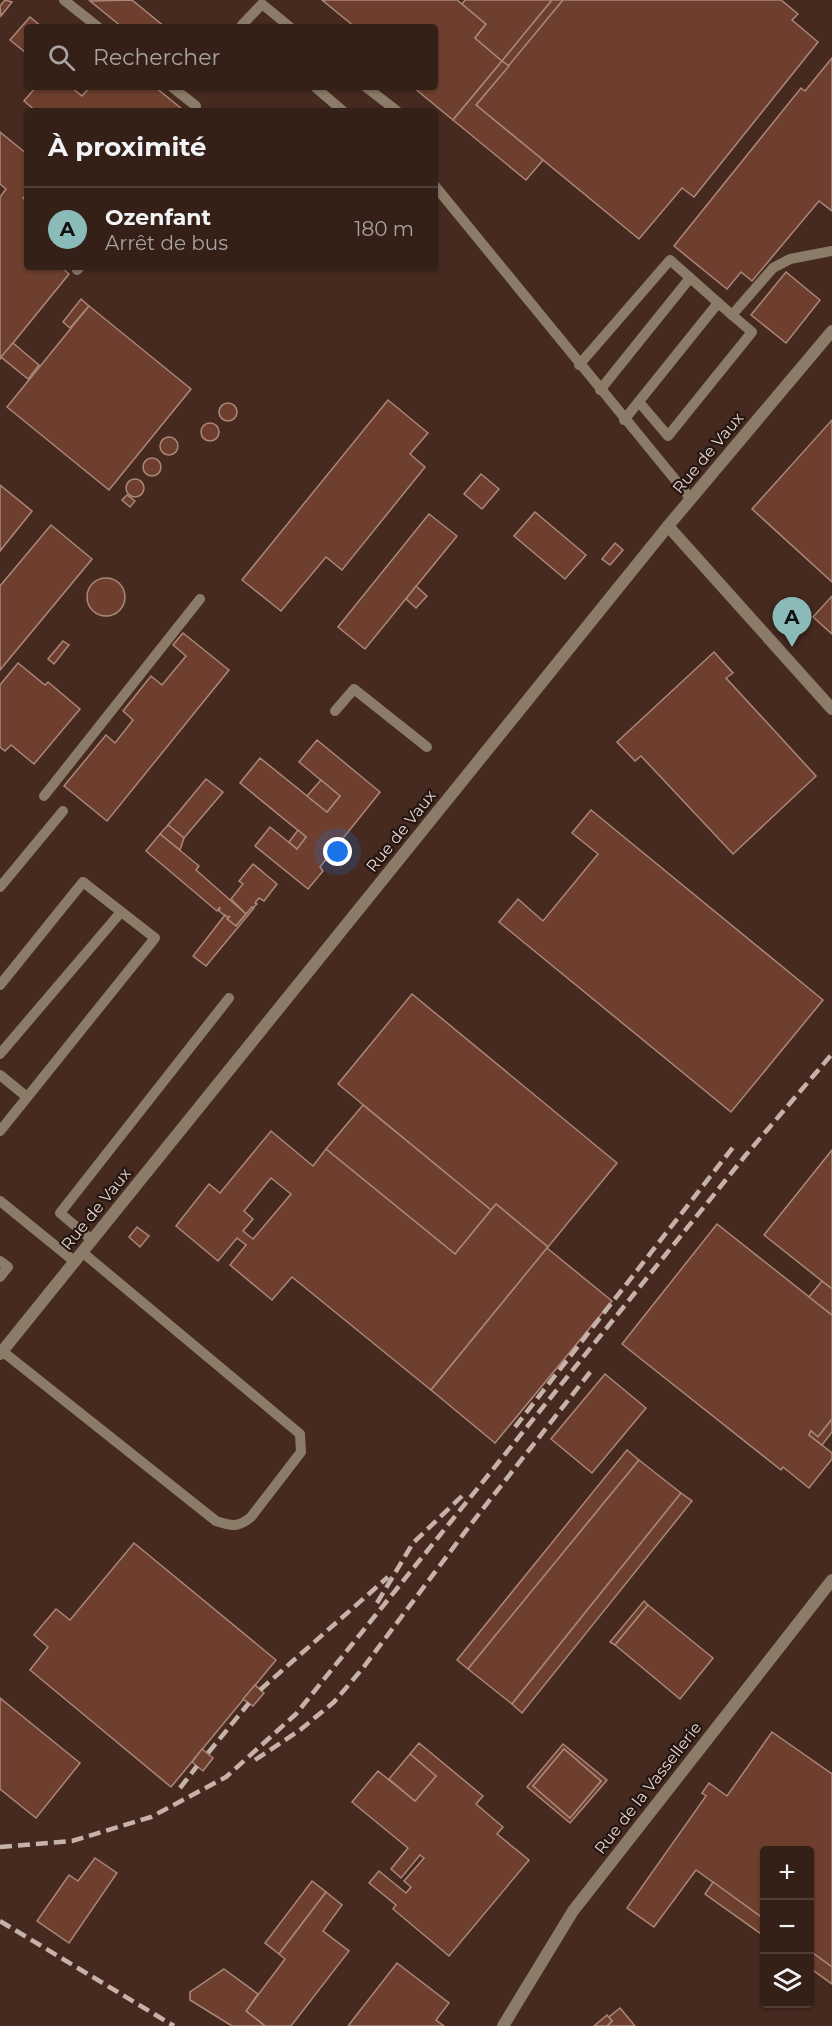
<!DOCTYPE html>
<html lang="fr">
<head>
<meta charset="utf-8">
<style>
  body { margin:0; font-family:Montserrat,sans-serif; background:#3c2820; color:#f1f3f6 }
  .controls { position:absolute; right:18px; bottom:18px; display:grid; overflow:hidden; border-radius:6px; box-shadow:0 2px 4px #0004 }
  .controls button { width:54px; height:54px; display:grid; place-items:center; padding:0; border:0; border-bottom:2px solid #4e3e36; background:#342017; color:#f1f3f6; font:30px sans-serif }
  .you { position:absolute; left:338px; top:852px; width:21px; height:21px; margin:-15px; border:4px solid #fff; border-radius:50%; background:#1a73e8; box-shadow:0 0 0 9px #1a73e833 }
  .badge { display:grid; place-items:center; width:39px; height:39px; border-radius:50%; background:#8bbbb9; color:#111; font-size:20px; font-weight:700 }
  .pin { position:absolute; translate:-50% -50px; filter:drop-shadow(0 2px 3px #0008) }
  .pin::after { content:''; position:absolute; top:32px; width:21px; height:18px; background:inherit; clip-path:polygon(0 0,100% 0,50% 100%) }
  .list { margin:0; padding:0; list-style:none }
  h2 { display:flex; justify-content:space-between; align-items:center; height:78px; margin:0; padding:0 24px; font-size:26px }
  h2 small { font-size:20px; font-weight:400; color:#a9a3a1 }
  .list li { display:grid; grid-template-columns:39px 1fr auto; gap:18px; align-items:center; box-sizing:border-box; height:84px; padding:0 24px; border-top:2px solid #4e3e36 }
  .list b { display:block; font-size:22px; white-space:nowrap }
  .list p { margin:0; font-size:20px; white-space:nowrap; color:#a9a3a1 }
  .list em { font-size:20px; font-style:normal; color:#a9a3a1 }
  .icon { flex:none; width:33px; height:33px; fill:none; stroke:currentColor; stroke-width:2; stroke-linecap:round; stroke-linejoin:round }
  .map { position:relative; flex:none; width:832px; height:2026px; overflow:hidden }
  .search { position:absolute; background:#342017; box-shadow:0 2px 4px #0004; left:24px; top:24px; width:414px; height:66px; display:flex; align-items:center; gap:15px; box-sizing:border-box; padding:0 21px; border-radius:6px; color:#a9a3a1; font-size:22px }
  .panel { position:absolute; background:#342017; box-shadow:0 2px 4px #0004; left:24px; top:108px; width:414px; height:162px; border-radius:6px }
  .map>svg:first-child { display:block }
</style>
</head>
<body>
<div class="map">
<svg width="832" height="2026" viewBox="0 0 832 2026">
  <rect width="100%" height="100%" fill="#462a1f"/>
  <!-- building -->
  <g fill="#6e3f2e" stroke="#aa877a" stroke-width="1.5" fill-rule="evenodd">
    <polygon points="5,0 12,2 1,16 0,6"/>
    <polygon points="132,0 165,27 122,27 90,1"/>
    <polygon points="322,0 457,0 486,24 475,38 502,61 453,120 413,87 435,87 435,27 355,27"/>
    <polygon points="465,0 552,0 502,61 475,38 486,24 462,4"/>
    <polygon points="552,0 563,0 509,66 502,61"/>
    <polygon points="563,0 781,0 798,14 792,20 818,42 694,197 682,188 639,239 476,105"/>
    <polygon points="30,17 42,27 27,27 26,53 10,40"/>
    <polygon points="832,58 832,211 819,201 752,281 741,272 727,289 674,246 801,88 805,91"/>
    <polygon points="502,61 509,66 476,105 543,160 526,180 453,120"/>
    <polygon points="36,87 71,87 82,96 90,87 155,87 182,109 36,111 24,101"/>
    <polygon points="0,132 27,154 27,193 23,198 27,201 27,267 61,267 69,274 0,359 0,197 6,189 0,184"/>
    <polygon points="786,272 820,300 786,343 751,315"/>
    <polygon points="81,299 89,306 70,328 63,322"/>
    <polygon points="89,306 191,389 109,490 7,407"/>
    <polygon points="13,343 39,365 28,379 1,357"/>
    <polygon points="388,400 428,433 410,454 425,467 342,570 326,557 281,611 242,580"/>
    <circle cx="228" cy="412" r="9"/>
    <polygon points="832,420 832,582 752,509"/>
    <circle cx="210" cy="432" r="9"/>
    <circle cx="169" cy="446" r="9"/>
    <circle cx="152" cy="467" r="9"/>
    <polygon points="481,474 499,489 482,509 464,494"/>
    <circle cx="135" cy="488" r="9"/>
    <polygon points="0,485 32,511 0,551"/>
    <polygon points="127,495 135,501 130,507 122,500"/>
    <polygon points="535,512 586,555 565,579 514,536"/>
    <polygon points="429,514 457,536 365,649 338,627"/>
    <polygon points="51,525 92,559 0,670 0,586"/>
    <polygon points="615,543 623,550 610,565 602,559"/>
    <circle cx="106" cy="597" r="19"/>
    <polygon points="416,586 427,596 416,608 406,599"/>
    <polygon points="832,596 832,634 813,617"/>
    <polygon points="183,633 229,670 107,821 64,786 106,735 115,743 133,720 123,711 151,676 162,685 186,656 173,645"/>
    <polygon points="63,641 69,645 54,664 48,659"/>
    <polygon points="714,652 733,673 726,678 816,776 733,854 641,756 635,761 617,742"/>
    <polygon points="18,663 45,685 48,682 80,709 34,764 11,745 5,751 0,747 0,685"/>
    <polygon points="317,740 380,792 320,867 323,871 308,889 255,846 270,827 297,849 306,837 240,783 260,758 327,812 340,796 299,762"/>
    <polygon points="206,779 223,792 184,838 168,825"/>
    <polygon points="321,780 340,796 327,812 307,796"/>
    <polygon points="591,810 823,1000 731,1112 499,922 518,899 543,921 598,854 572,833"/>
    <polygon points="168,825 184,838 180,850 160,834"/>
    <polygon points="298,830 306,837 297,849 289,842"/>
    <polygon points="160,834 199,866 196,870 246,914 236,926 227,919 230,916 228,918 219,911 220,907 217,911 146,851"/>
    <polygon points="253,864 277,884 264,901 259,898 255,903 257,904 246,914 231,899 243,884 239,881"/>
    <polygon points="252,907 254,908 206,966 193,956 225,915 228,918 230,916 227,919 236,926"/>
    <polygon points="412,994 617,1163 548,1247 496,1204 491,1210 338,1084"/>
    <polygon points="363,1105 491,1210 455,1254 326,1149"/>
    <path d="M271,1131L313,1166L326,1149L455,1254L496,1204L548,1247L431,1390L292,1277L272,1300L230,1265L246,1245L237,1238L218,1261L176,1226L209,1184L220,1193ZM271,1178L291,1194L253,1239L243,1231L253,1219L244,1211Z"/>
    <polygon points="832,1150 832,1289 764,1235"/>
    <polygon points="717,1224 832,1315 832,1419 818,1437 811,1431 809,1435 832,1453 832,1459 809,1488 783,1467 781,1470 622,1344"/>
    <polygon points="137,1227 149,1236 140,1247 129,1237"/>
    <polygon points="547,1248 612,1301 495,1443 431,1390"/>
    <polygon points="822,1281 832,1289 832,1315 809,1297"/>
    <polygon points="605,1374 646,1408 592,1473 551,1439"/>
    <polygon points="832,1419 832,1432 822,1445 809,1435 811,1431 818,1437"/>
    <polygon points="627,1450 639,1460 468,1669 457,1660"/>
    <polygon points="639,1460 681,1493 512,1704 468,1669"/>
    <polygon points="681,1493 692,1501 522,1713 512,1704"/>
    <polygon points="134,1543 276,1660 171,1787 30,1670 48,1647 34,1635 56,1609 70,1620"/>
    <polygon points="644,1601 648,1605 615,1645 610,1642"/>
    <polygon points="648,1605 713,1658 680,1699 615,1645"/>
    <polygon points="255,1685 264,1693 253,1706 243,1699"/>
    <polygon points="0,1698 80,1763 36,1818 0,1789"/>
    <polygon points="772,1732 832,1774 832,1967 810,1951 810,1850 764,1850 764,1919 696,1870 654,1927 627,1908 706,1796 702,1793 709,1783 727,1796"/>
    <polygon points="419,1743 483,1796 476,1804 503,1827 497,1834 529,1860 449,1956 393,1909 396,1905 369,1883 379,1871 406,1893 411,1887 404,1881 424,1858 420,1855 401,1878 391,1869 408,1848 352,1802 378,1771 415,1801 436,1776 410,1754"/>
    <path d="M563,1744L607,1780L570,1823L527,1787ZM564,1749L601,1781L570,1818L533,1786Z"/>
    <polygon points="202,1749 213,1758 203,1771 192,1762"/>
    <polygon points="564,1749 601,1781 570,1818 533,1786"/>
    <polygon points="410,1754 436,1776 415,1801 389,1779"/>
    <polygon points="95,1858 117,1873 69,1943 37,1921 69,1875 78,1881"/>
    <polygon points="312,1881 326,1892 279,1954 265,1943"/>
    <polygon points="713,1882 764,1919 764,1936 705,1894"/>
    <polygon points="326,1892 342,1905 323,1931 349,1951 291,2026 265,2026 246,2011 285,1959 279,1954"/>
    <polygon points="810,1951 832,1967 832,1984 810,1968"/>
    <polygon points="397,1963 449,2003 436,2020 444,2026 348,2026"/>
    <polygon points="224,1969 258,1994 246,2011 265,2026 232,2026 190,2000 190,1992"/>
    <polygon points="620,2008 635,2026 607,2026 612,2021 609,2017"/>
    <polygon points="607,2015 612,2021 607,2026 594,2026"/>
  </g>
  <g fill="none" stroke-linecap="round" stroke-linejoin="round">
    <!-- service -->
    <g stroke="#8b7c6a" stroke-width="10">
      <polyline points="64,0 98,27"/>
      <polyline points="244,27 242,25 262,4 290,27"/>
      <polyline points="172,87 196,106 196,111"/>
      <polyline points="315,87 343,111"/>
      <polyline points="366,87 397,111"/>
      <polyline points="435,186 691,499"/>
      <polyline points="77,270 80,267"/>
      <polyline points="579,365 670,260 732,315 773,268 790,259 832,251"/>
      <polyline points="600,390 690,278"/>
      <polyline points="639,402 668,436 752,332 732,315"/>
      <polyline points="624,420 718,303"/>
      <polyline points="335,711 354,689 427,747"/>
      <polyline points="44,796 200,599"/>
      <polyline points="0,887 63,811"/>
      <polyline points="0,985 83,882 155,938 0,1131"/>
      <polyline points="0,1054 121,912"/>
      <polyline points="0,1075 27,1097"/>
      <polyline points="0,1201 74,1261"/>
      <polyline points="92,1240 60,1213 229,998"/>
      <polyline points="0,1261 8,1267 0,1277"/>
      <path d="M2,1351L216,1521C231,1526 238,1528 251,1517L301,1452L300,1434L82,1252"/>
    </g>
    <!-- minor -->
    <g stroke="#8b7c6a" stroke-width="12">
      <polyline points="668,526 832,709"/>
      <polyline points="0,1354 668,526 832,331"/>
      <polyline points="503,2026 573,1911 832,1580"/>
    </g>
    <!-- rail -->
    <g stroke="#c7b2aa" stroke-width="4.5" stroke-dasharray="12 6" stroke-linecap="butt">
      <polyline points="515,1427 734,1146"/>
      <polyline points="377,1603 413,1543 462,1496"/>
      <polyline points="260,1690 388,1577"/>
      <polyline points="208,1753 249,1703"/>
      <polyline points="255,1760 300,1730 334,1702 363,1668 471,1524 591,1371"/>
      <polyline points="180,1788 197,1766"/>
      <polyline points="0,1847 72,1841 151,1817 226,1777 296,1714 745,1156 832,1054"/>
      <polyline points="0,1921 174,2026"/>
    </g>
  </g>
  <g text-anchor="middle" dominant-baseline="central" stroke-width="4.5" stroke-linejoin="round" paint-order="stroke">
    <!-- street labels -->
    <g font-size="16" fill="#e8d5ce" stroke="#231612">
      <text transform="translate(708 453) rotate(-50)">Rue de Vaux</text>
      <text transform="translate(401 831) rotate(-51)">Rue de Vaux</text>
      <text transform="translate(96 1209) rotate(-51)">Rue de Vaux</text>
      <text transform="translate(648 1788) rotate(-52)">Rue de la Vassellerie</text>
    </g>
  </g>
</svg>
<div class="controls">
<button>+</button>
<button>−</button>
<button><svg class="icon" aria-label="layers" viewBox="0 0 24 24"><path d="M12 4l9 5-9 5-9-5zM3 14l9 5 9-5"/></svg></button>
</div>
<div class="you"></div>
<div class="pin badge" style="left:792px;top:647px">A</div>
<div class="search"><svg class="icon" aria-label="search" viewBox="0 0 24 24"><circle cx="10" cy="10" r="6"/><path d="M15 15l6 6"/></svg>Rechercher</div>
<section class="panel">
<h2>À proximité<small></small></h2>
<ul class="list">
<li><span class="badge">A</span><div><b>Ozenfant</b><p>Arrêt de bus</p></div><em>180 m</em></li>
</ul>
</section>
</div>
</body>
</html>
